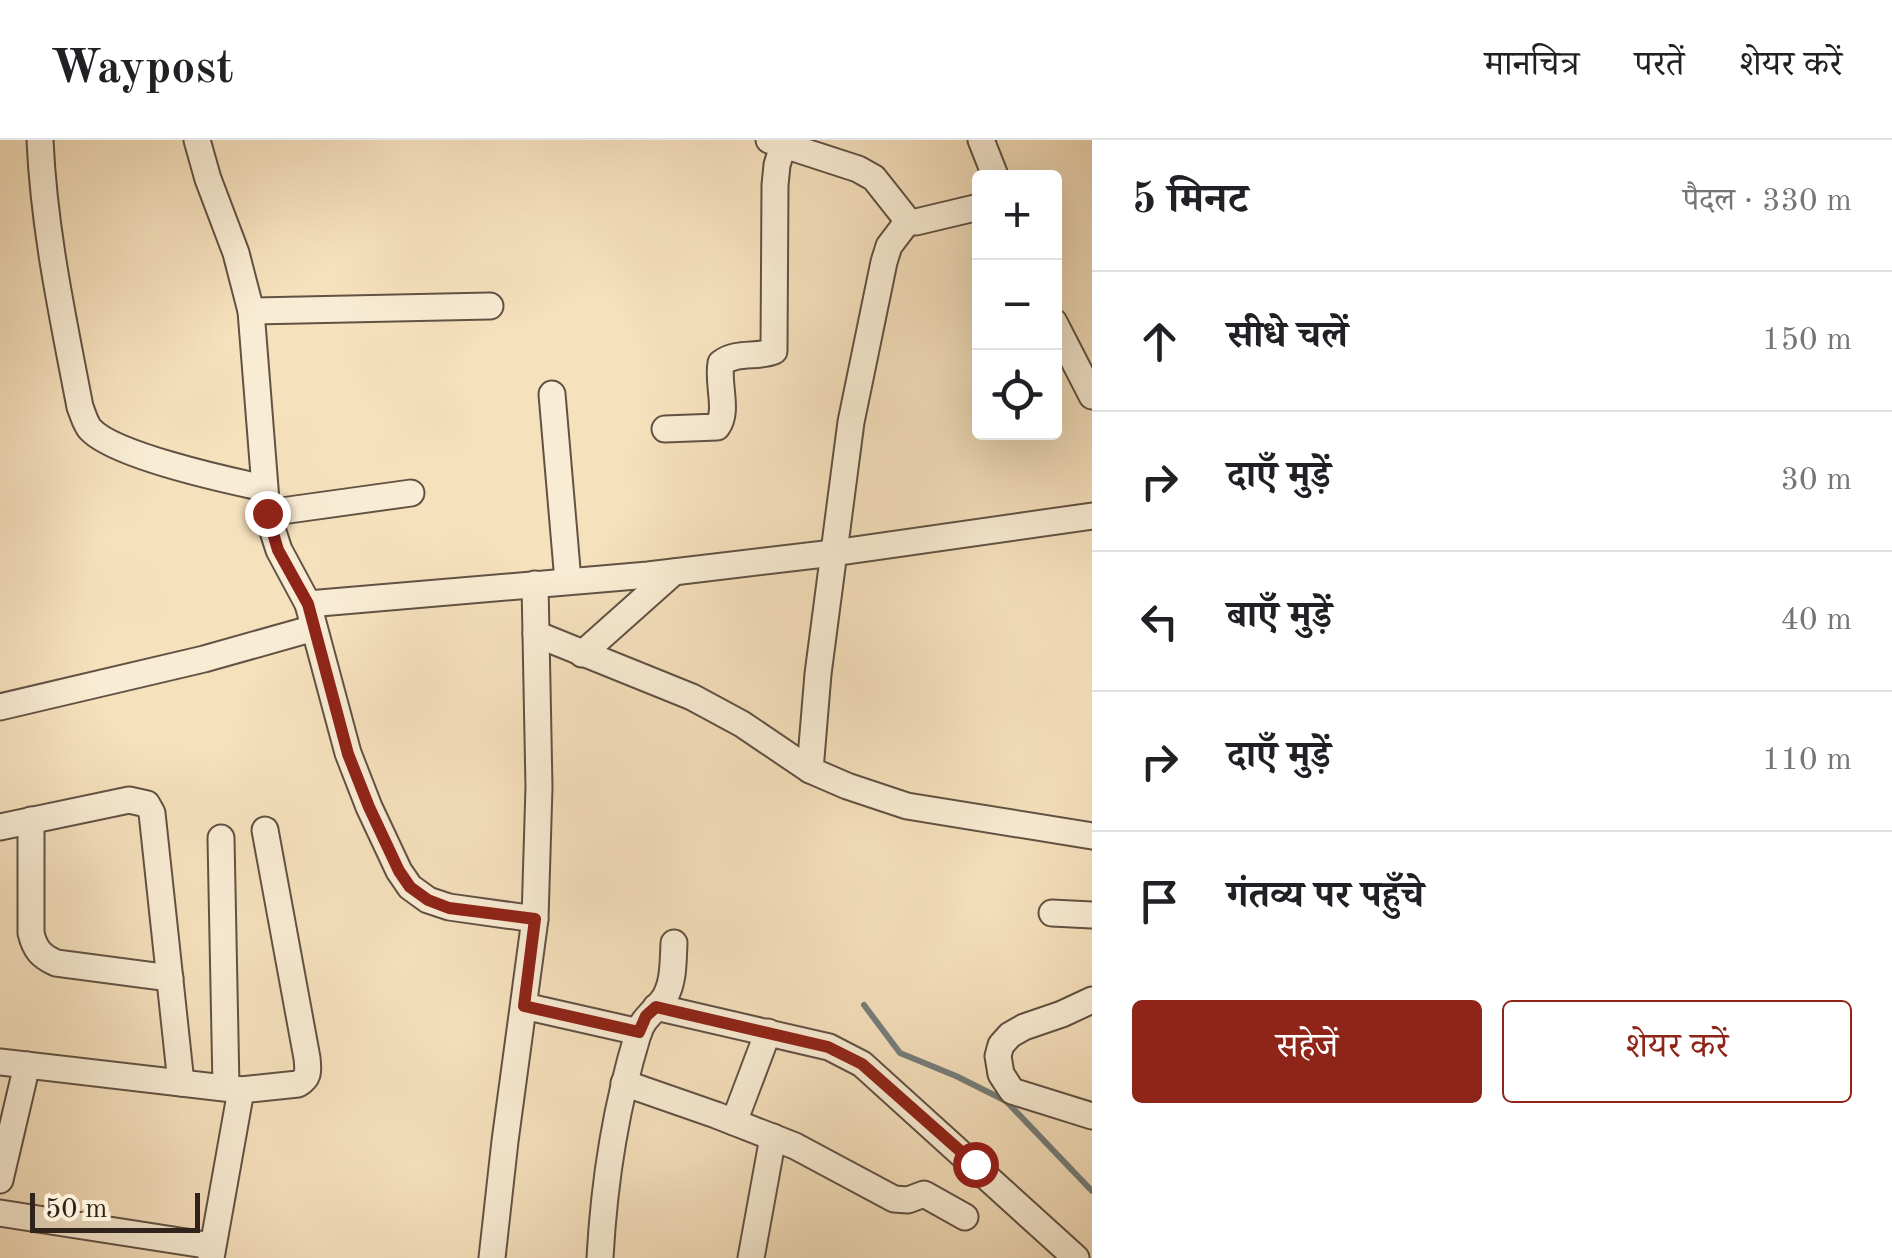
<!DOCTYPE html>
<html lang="hi">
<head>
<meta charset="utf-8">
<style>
  body { margin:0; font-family:"Old Standard TT","Noto Serif Devanagari",serif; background:#f2f2f2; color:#202124 }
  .controls { position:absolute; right:30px; top:30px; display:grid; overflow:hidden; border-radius:10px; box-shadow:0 10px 40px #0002 }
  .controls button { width:90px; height:90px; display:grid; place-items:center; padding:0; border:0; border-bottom:2px solid #e0e0e0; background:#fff; color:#202124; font:50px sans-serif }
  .scale { position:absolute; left:30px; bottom:25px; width:170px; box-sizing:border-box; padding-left:10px; border:5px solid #2f231b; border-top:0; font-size:28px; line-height:35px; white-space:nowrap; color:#2f231b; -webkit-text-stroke:8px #f9ecd4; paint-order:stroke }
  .stop { position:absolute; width:30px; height:30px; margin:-22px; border:8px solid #8f2418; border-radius:50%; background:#fff }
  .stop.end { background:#8f2418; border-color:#fff; box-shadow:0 2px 10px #0008 }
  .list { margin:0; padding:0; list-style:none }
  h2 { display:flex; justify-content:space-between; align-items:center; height:130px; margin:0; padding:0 40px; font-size:42px }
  h2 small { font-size:32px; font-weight:400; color:#757577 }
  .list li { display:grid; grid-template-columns:65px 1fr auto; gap:30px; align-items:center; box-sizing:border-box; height:140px; padding:0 40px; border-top:2px solid #e0e0e0 }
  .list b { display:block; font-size:38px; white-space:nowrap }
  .list em { font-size:32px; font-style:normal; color:#757577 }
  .actions { display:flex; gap:20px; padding:30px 40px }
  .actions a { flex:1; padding:22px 0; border:2px solid #8f2418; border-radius:10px; text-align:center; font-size:35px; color:#8f2418 }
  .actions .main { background:#8f2418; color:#fff }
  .icon { flex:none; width:55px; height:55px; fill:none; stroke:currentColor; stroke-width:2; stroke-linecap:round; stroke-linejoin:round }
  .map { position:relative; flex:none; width:1092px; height:1118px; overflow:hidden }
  header { display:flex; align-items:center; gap:60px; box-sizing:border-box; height:140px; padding:0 50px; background:#fff; border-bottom:2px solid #e0e0e0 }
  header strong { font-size:48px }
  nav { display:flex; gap:55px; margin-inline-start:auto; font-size:35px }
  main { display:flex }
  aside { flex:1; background:#fff }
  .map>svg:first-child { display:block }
</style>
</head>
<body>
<header>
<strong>Waypost</strong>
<nav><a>मानचित्र</a><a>परतें</a><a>शेयर करें</a></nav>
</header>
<main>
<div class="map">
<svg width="1092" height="1118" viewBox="0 0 1092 1118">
  <rect width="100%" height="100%" fill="#f6e1bd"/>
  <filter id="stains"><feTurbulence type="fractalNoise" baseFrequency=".002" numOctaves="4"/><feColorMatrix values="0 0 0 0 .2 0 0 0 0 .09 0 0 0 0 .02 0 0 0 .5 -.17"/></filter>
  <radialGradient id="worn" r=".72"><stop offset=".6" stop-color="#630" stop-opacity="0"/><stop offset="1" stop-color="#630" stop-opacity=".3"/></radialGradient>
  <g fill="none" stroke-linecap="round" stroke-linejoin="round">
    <!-- stream -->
    <polyline stroke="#747e7c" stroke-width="6" points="864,865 900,913 956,936 1006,961 1092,1051"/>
    <!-- minor casing -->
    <g stroke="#615244" stroke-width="29">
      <g id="minor">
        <path d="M40,0C44,91 63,178 80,267C83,274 85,283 90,289C113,315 226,340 264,348"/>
        <polyline points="197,0 208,39 236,113 251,171 267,373 279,410 308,464 348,613 369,667 399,731 410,747 428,760 449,767 535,779"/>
        <polyline points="769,0 858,29 874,38 908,81 916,82 979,67"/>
        <polyline points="981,0 996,38"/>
        <polyline points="908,81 889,106 884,122 851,282 818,534 810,630 847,646 907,666 1092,696"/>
        <polyline points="251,171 490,166"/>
        <polyline points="1054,182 1092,256"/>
        <polyline points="552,254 568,441"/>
        <path d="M665,289L717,287C729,271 717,244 721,223C737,211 757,218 774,211L775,45L777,25L783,5"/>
        <polyline points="267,373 411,353"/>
        <polyline points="308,464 648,435 833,413 1092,376"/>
        <polyline points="536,494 692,557 742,584 810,630"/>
        <polyline points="582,514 674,432"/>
        <polyline points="0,567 204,519 314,488"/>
        <path d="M31,680V793C35,810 41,816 56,823L170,838"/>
        <polyline points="0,687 129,660 147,664 152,673 181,943"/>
        <polyline points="221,698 226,947"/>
        <polyline points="1052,773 1092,775"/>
        <polyline points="1092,860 1062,874 1024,887 1010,895 1001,905 998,916 1001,934 1012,951 1092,976"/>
        <polyline points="524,866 639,892"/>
        <polyline points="656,867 829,907 862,924 1076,1118"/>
        <path d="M0,922L241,950L298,944C310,937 308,930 307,918L265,690"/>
        <polyline points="624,943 716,975 795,1006 894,1059 908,1060 924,1054 965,1077"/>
        <polyline points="734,982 768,892"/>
        <polyline points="0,1040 27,925"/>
        <polyline points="0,1073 212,1106"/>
        <polyline points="211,1118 241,950"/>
        <polyline points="492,1118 505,1001 535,779 539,647 535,444"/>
        <path d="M600,1118C604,1043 616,966 638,894C643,877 656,871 665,857C674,841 673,821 674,803"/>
        <polyline points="751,1118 773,997"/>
      </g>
    </g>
    <!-- minor -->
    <use href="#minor" stroke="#f9ecd4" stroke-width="25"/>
  </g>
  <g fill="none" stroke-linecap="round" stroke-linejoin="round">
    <!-- route -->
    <polyline stroke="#8f2418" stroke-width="12" points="267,373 278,410 308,464 348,614 369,667 399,731 410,747 428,760 449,768 535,779 524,866 639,892 646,876 656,867 828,907 862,924 975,1024"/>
  </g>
  <rect width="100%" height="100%" filter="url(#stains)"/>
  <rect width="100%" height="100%" fill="url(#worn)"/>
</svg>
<div class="controls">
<button>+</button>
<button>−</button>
<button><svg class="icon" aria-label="locate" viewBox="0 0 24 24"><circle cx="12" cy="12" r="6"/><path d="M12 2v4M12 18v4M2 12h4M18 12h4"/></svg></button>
</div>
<div class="scale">50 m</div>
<div class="stop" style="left:975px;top:1024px"></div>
<div class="stop end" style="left:267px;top:373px"></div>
</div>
<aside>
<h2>5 मिनट<small>पैदल · 330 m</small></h2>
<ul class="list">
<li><svg class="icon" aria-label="ahead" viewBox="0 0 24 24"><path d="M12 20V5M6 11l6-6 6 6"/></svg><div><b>सीधे चलें</b></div><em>150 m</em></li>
<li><svg class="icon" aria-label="right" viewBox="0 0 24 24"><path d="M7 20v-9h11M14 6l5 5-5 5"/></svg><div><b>दाएँ मुड़ें</b></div><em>30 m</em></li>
<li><svg class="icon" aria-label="left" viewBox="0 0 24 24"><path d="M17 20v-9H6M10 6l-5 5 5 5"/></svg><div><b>बाएँ मुड़ें</b></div><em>40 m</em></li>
<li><svg class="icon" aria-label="right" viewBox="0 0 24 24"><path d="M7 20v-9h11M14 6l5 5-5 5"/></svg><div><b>दाएँ मुड़ें</b></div><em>110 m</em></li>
<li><svg class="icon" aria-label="arrive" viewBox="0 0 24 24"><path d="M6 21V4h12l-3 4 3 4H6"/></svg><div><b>गंतव्य पर पहुँचे</b></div></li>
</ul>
<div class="actions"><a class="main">सहेजें</a><a>शेयर करें</a></div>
</aside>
</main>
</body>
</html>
